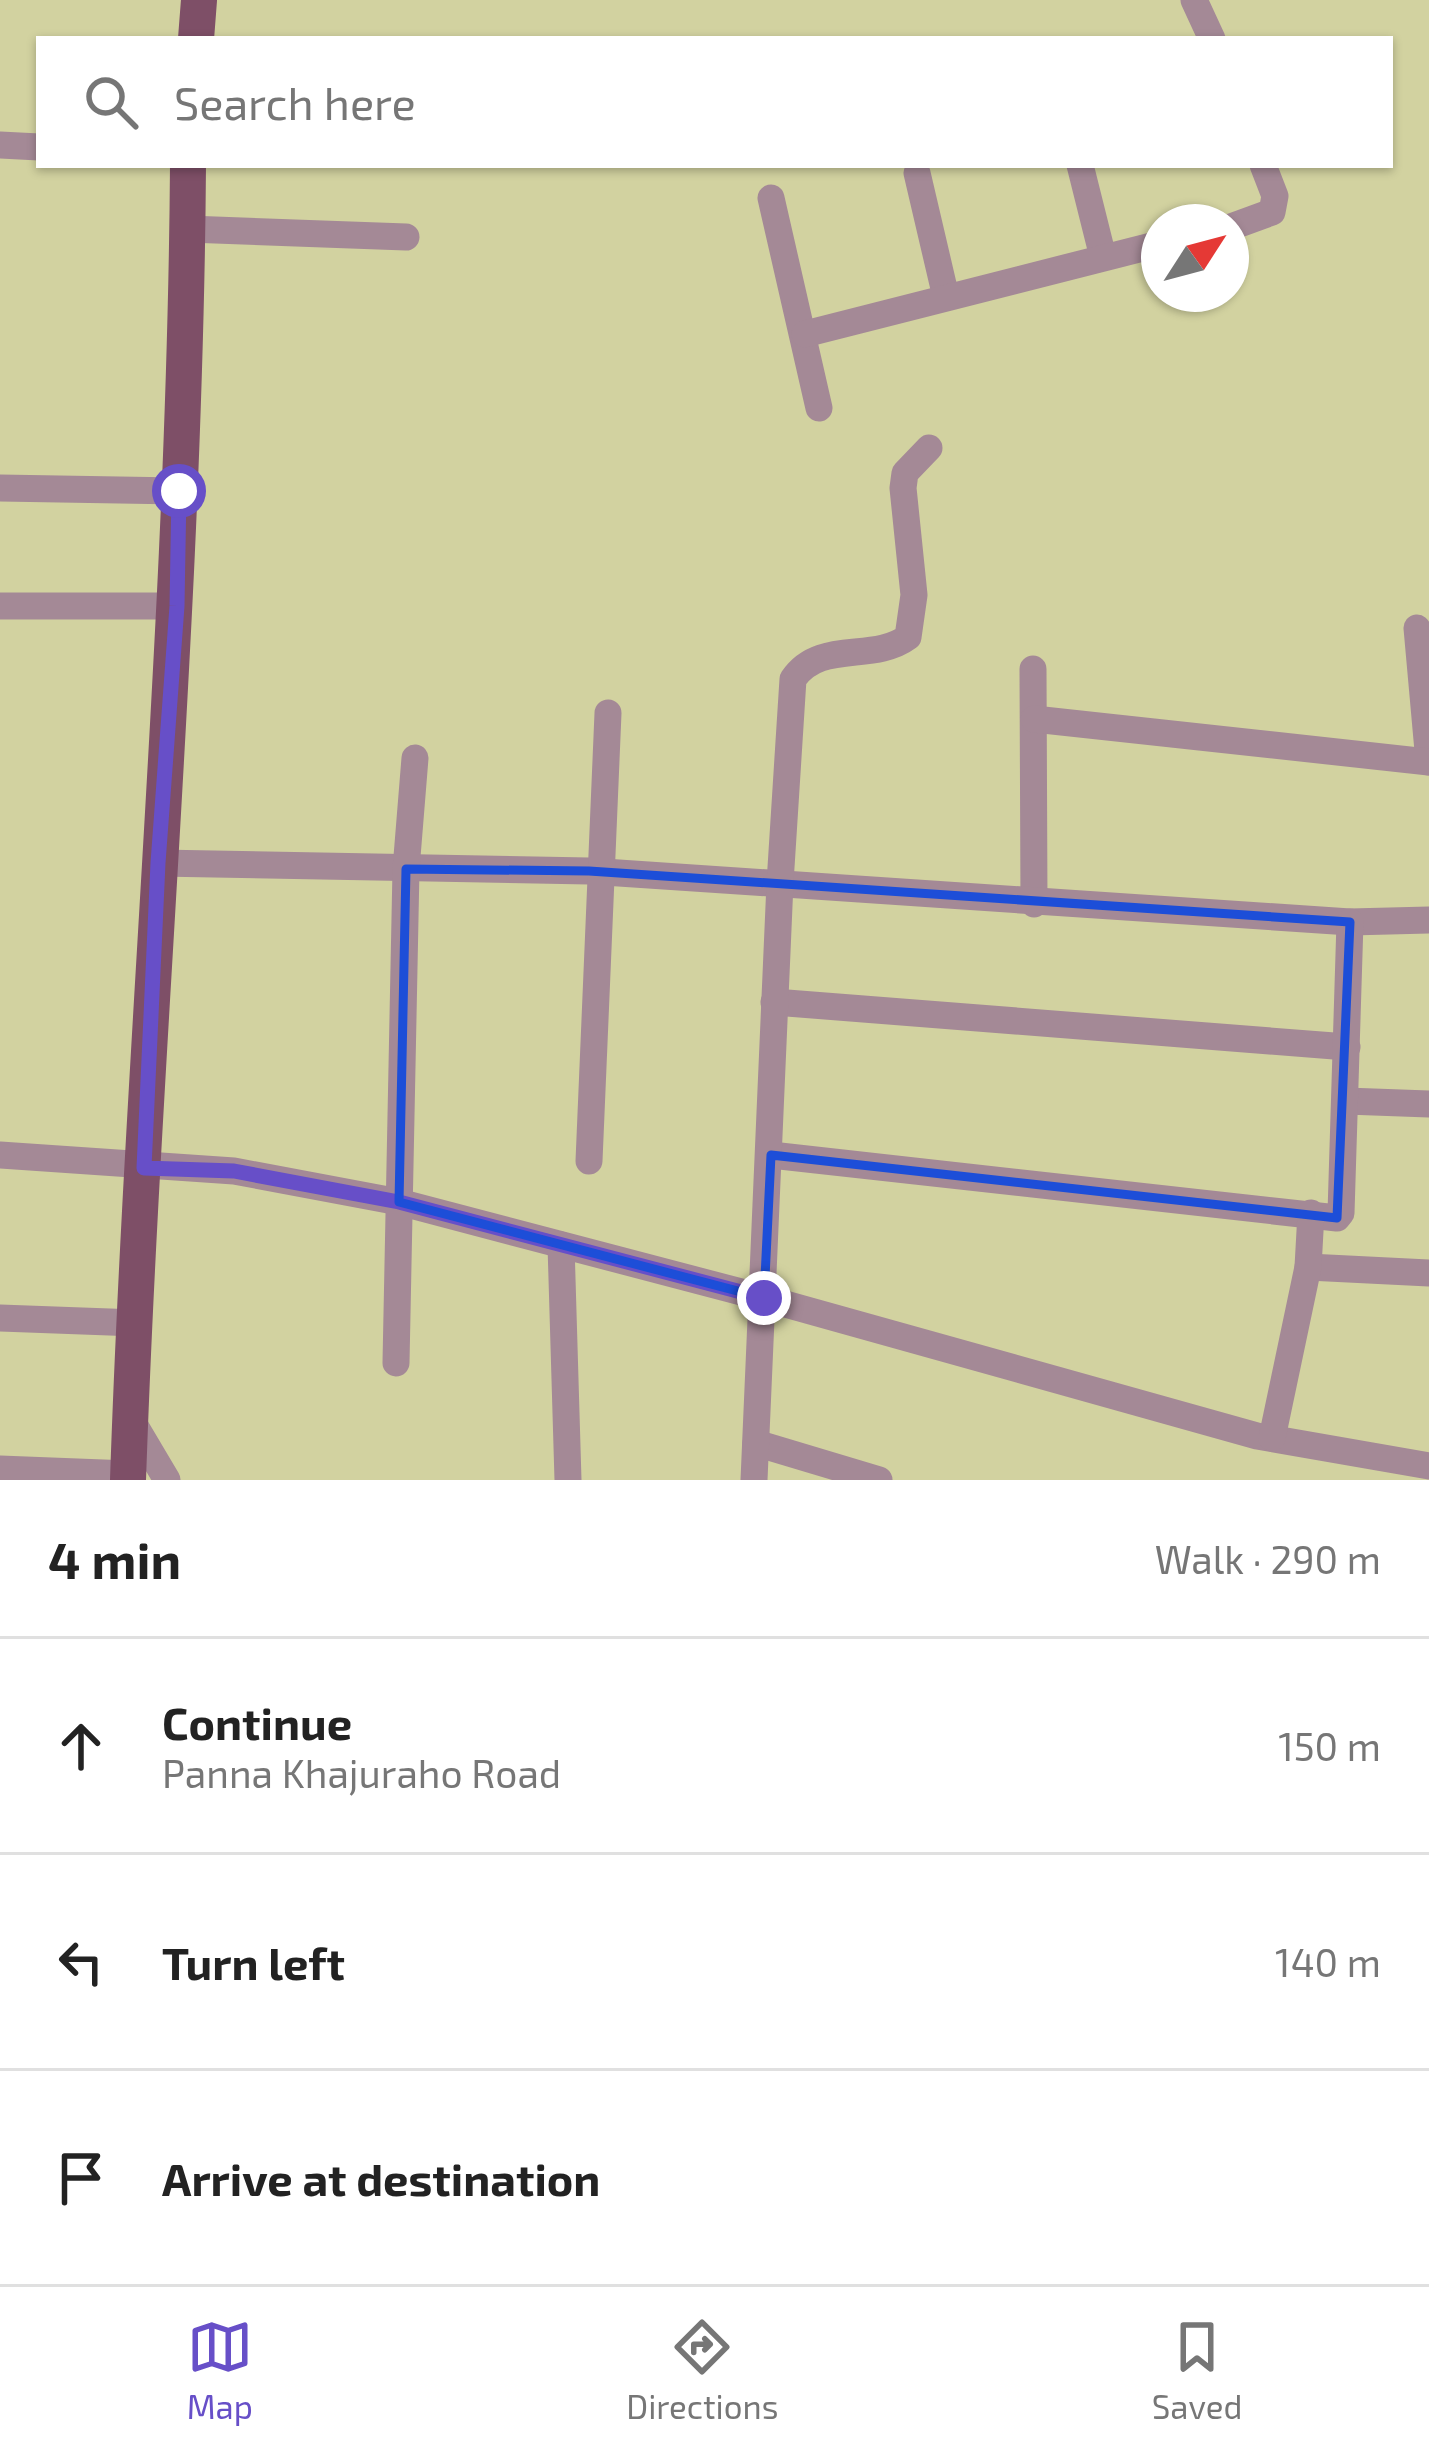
<!DOCTYPE html>
<html lang="en">
<head>
<meta charset="utf-8">
<style>
  body { margin:0; font-family:"Exo 2",sans-serif; background:#f2f2f2; color:#222 }
  .compass { position:absolute; left:1141px; top:204px; width:108px; height:108px; border-radius:50%; background:#fff; box-shadow:0 3px 9px #0004; rotate:54deg }
  .stop { position:absolute; width:36px; height:36px; margin:-27px; border:9px solid #674fc8; border-radius:50%; background:#fff }
  .stop.end { background:#674fc8; border-color:#fff; box-shadow:0 3px 12px #0008 }
  .list { margin:0; padding:0; list-style:none }
  h2 { display:flex; justify-content:space-between; align-items:center; height:156px; margin:0; padding:0 48px; font-size:51px }
  h2 small { font-size:39px; font-weight:400; color:#767676 }
  .list li { display:grid; grid-template-columns:78px 1fr auto; gap:36px; align-items:center; box-sizing:border-box; height:216px; padding:0 48px; border-top:3px solid #e0e0e0 }
  .list b { display:block; font-size:45px; white-space:nowrap }
  .list p { margin:0; font-size:39px; white-space:nowrap; color:#767676 }
  .list em { font-size:39px; font-style:normal; color:#767676 }
  .icon { flex:none; width:66px; height:66px; fill:none; stroke:currentColor; stroke-width:2; stroke-linecap:round; stroke-linejoin:round }
  .map { position:relative; flex:none; width:1429px; height:1480px; overflow:hidden }
  .search { position:absolute; background:#fff; box-shadow:0 3px 9px #0004; left:36px; right:36px; top:36px; height:132px; display:flex; align-items:center; gap:30px; box-sizing:border-box; padding:0 42px; border-radius:0px; color:#767676; font-size:45px }
  .sheet { height:804px; background:#fff }
  nav { display:flex; justify-content:space-around; align-items:center; box-sizing:border-box; height:168px; border-top:3px solid #e0e0e0; background:#fff; font-size:33px; color:#767676 }
  nav a { display:grid; justify-items:center; gap:6px }
  nav .on { color:#674fc8 }
  .map>svg:first-child { display:block }
</style>
</head>
<body>
<div class="map">
<svg width="1429" height="1480" viewBox="0 0 1429 1480">
  <rect width="100%" height="100%" fill="#d2d2a0"/>
  <g fill="none" stroke-linecap="round" stroke-linejoin="round">
    <!-- minor -->
    <g stroke="#a48996" stroke-width="27">
      <polyline points="1194,0 1212,39"/>
      <polyline points="0,145 39,147"/>
      <polyline points="1080,165 1103,257"/>
      <polyline points="917,173 946,297"/>
      <polyline points="771,198 819,408"/>
      <polyline points="1231,227 1272,212 1275,196 1263,165"/>
      <polyline points="188,229 406,237"/>
      <polyline points="805,334 1159,244"/>
      <polyline points="0,488 179,491"/>
      <polyline points="0,606 177,606"/>
      <polyline points="1417,628 1429,762"/>
      <polyline points="1033,669 1034,904"/>
      <polyline points="1034,719 1429,762"/>
      <polyline points="158,863 589,871 1350,922 1429,920"/>
      <polyline points="774,1002 1347,1047"/>
      <polyline points="1346,1101 1429,1104"/>
      <polyline points="0,1155 234,1171 399,1202 764,1298 1257,1436 1429,1466"/>
      <polyline points="771,1155 1337,1218 1341,1213 1350,922"/>
      <polyline points="589,1161 608,713"/>
      <polyline points="561,1245 568,1480"/>
      <polyline points="1308,1267 1429,1273"/>
      <polyline points="0,1318 137,1323"/>
      <polyline points="396,1363 406,869 415,758"/>
      <polyline points="132,1421 167,1480"/>
      <polyline points="1272,1438 1308,1267 1311,1213"/>
      <polyline points="756,1443 879,1480"/>
      <polyline points="0,1469 129,1474"/>
      <path d="M754,1480L780,883L793,679C820,639 873,663 908,637L914,595L903,488L905,473L929,448"/>
    </g>
    <!-- primary -->
    <g stroke="#7e4f67" stroke-width="36">
      <polyline points="196,39 199,0"/>
      <path d="M128,1480C143,1041 185,604 188,165"/>
    </g>
  </g>
  <g fill="none" stroke-linecap="round" stroke-linejoin="round">
    <!-- route -->
    <polyline stroke="#674fc8" stroke-width="15" points="179,491 177,606 158,863 144,1168 234,1171 399,1202 764,1298"/>
  </g>
  <!-- marked area -->
  <path fill="none" stroke="#1d4ed8" stroke-width="9" stroke-linejoin="round" d="M406,869L589,871L1350,922L1337,1218L771,1155L764,1298L399,1202Z"/>
</svg>
<svg class="compass" viewBox="-18 -18 36 36"><path d="M0-13l5 13h-10z" fill="#e53935"/><path d="M0 13l5-13h-10z" fill="#767676"/></svg>
<div class="stop" style="left:179px;top:491px"></div>
<div class="stop end" style="left:764px;top:1298px"></div>
<div class="search"><svg class="icon" aria-label="search" viewBox="0 0 24 24"><circle cx="10" cy="10" r="6"/><path d="M15 15l6 6"/></svg>Search here</div>
</div>
<section class="sheet">
<h2>4 min<small>Walk · 290 m</small></h2>
<ul class="list">
<li><svg class="icon" aria-label="ahead" viewBox="0 0 24 24"><path d="M12 20V5M6 11l6-6 6 6"/></svg><div><b>Continue</b><p>Panna Khajuraho Road</p></div><em>150 m</em></li>
<li><svg class="icon" aria-label="left" viewBox="0 0 24 24"><path d="M17 20v-9H6M10 6l-5 5 5 5"/></svg><div><b>Turn left</b></div><em>140 m</em></li>
<li><svg class="icon" aria-label="arrive" viewBox="0 0 24 24"><path d="M6 21V4h12l-3 4 3 4H6"/></svg><div><b>Arrive at destination</b></div></li>
</ul>
</section>
<nav>
<a class="on"><svg class="icon" aria-label="map" viewBox="0 0 24 24"><path d="M3 6l6-2 6 2 6-2v14l-6 2-6-2-6 2zM9 4v14M15 6v14"/></svg>Map</a>
<a><svg class="icon" aria-label="directions" viewBox="0 0 24 24"><path d="M12 3l9 9-9 9-9-9zM9 14v-3h6M13 9l2 2-2 2"/></svg>Directions</a>
<a><svg class="icon" aria-label="saved" viewBox="0 0 24 24"><path d="M7 4h10v16l-5-4-5 4z"/></svg>Saved</a>
</nav>
</body>
</html>
